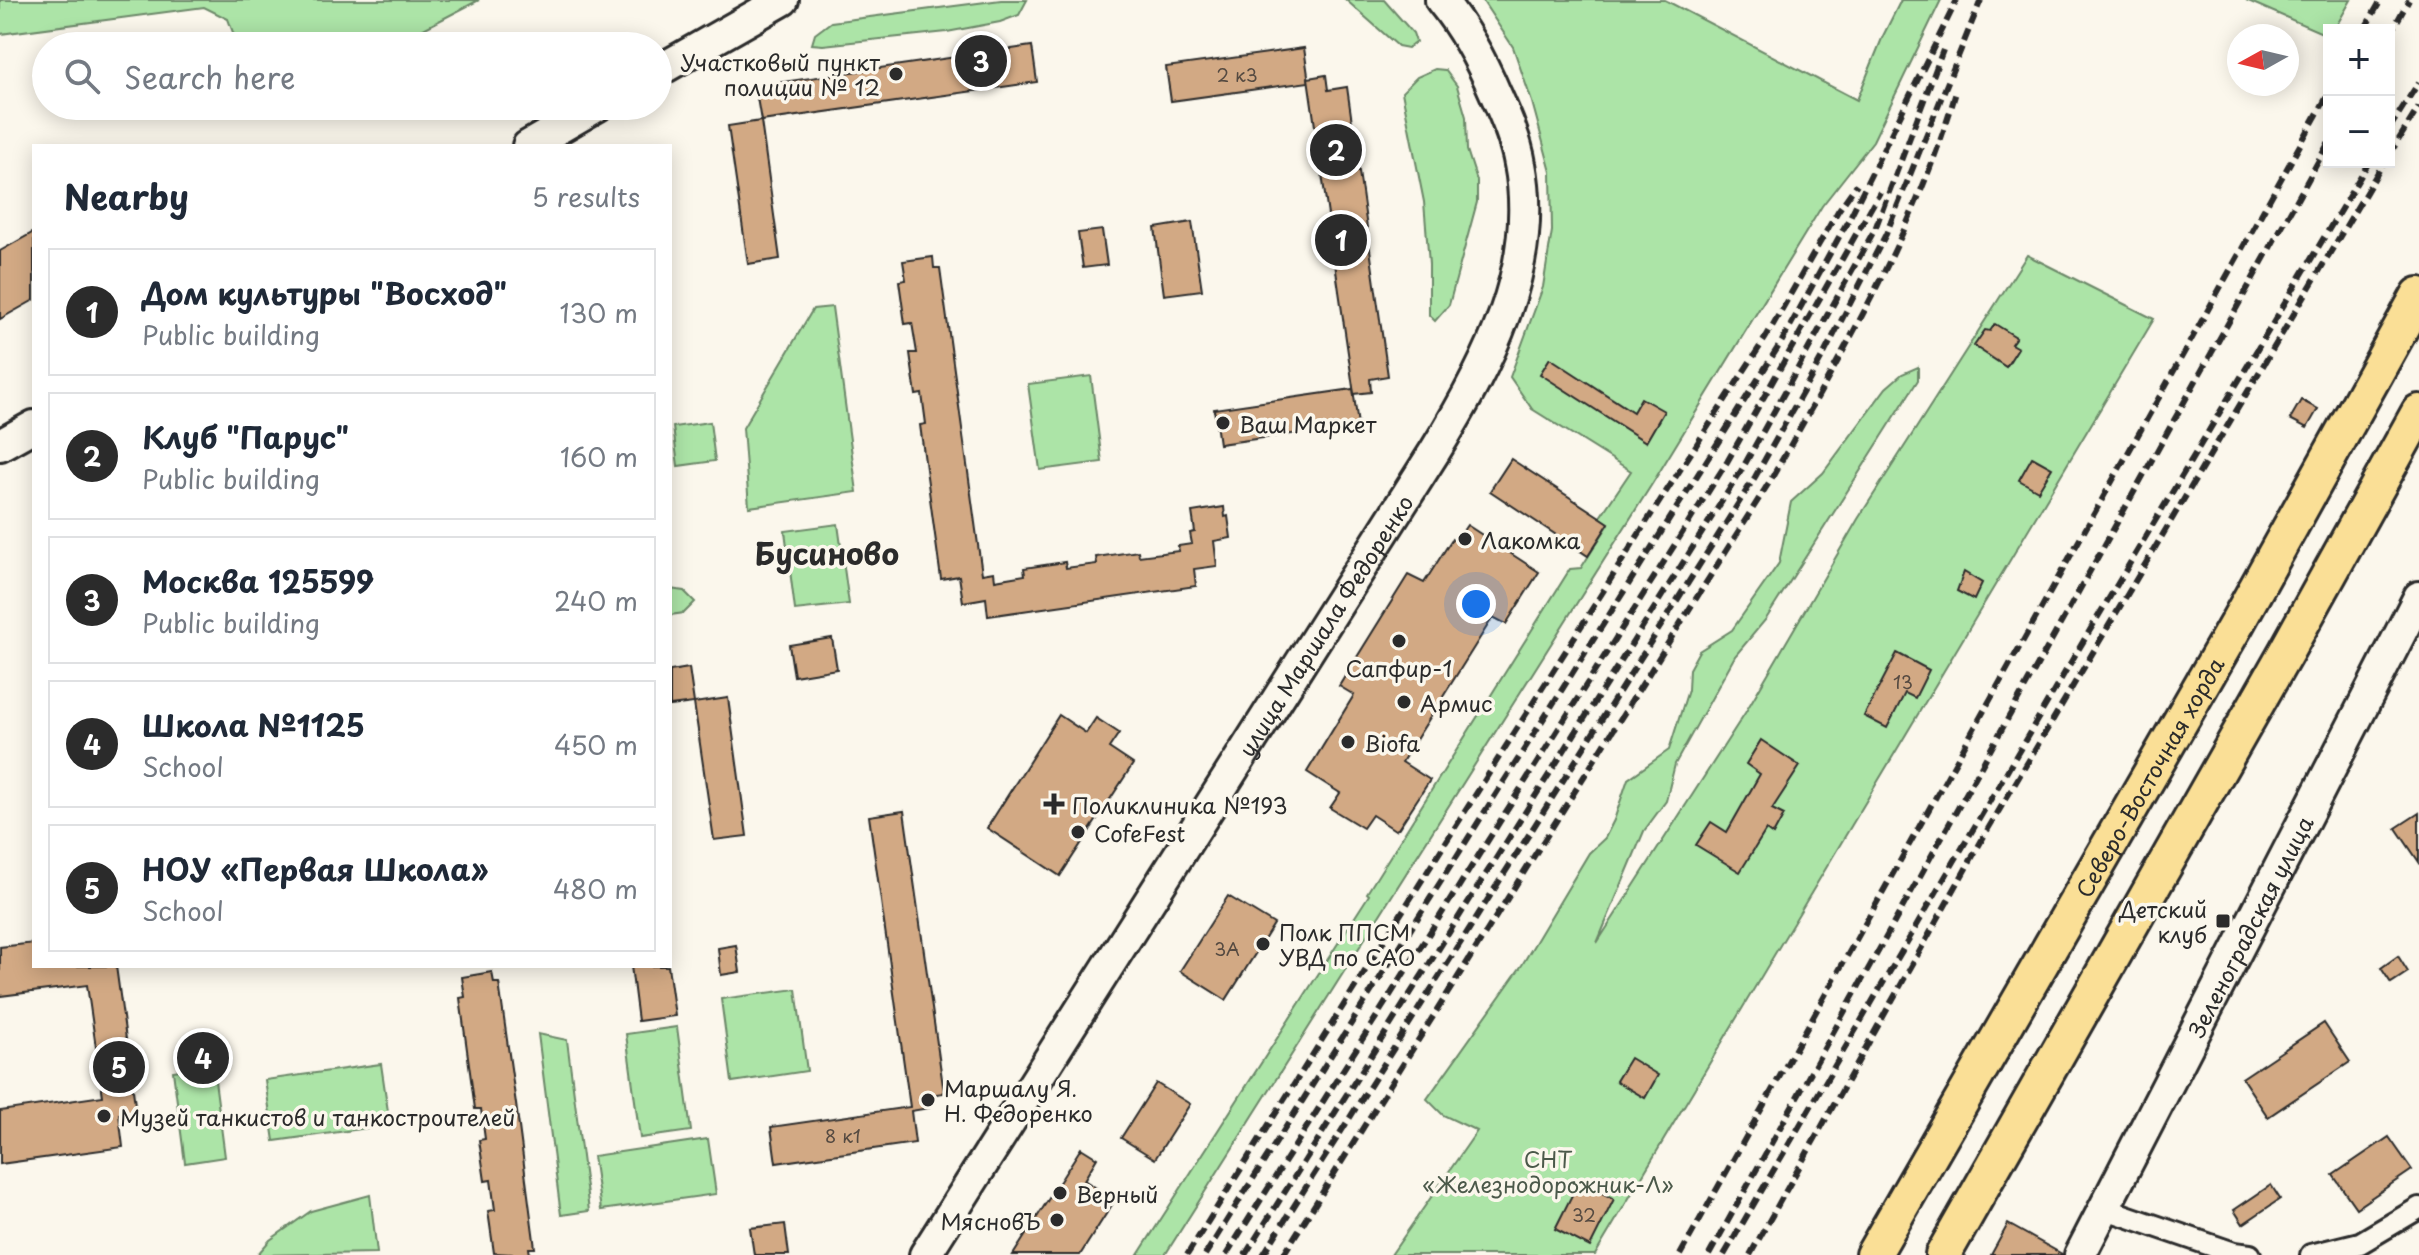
<!DOCTYPE html>
<html lang="en">
<head>
<meta charset="utf-8">
<style>
  body { margin:0; font-family:"Playpen Sans",sans-serif; background:#f6f6f7; color:#1f2937 }
  .controls { position:absolute; right:24px; top:24px; display:grid; overflow:hidden; border-radius:0px; box-shadow:0 4px 20px #0003 }
  .controls button { width:72px; height:72px; display:grid; place-items:center; padding:0; border:0; border-bottom:2px solid #e0e1e3; background:#fff; color:#1f2937; font:40px sans-serif }
  .compass { position:absolute; left:2227px; top:24px; width:72px; height:72px; border-radius:50%; background:#fff; box-shadow:0 4px 20px #0003; rotate:262deg }
  .you { position:absolute; left:1476px; top:604px; width:28px; height:28px; margin:-20px; border:6px solid #fff; border-radius:50%; background:#1a73e8; box-shadow:0 0 0 12px #1a73e833 }
  .badge { display:grid; place-items:center; width:52px; height:52px; border-radius:50%; background:#2b2b2b; color:#fff; font-size:26px; font-weight:700 }
  .pin { position:absolute; translate:-50% -50%; border:4px solid #fff; box-shadow:0 2px 8px #0006 }
  .list { margin:0; padding:0; list-style:none }
  h2 { display:flex; justify-content:space-between; align-items:center; height:104px; margin:0; padding:0 32px; font-size:34px }
  h2 small { font-size:26px; font-weight:400; color:#747a83 }
  .list li { display:grid; grid-template-columns:52px 1fr auto; gap:24px; align-items:center; box-sizing:border-box; height:128px; margin:0 16px 16px; padding:0 16px; border:2px solid #e0e1e3; border-radius:0px }
  .list b { display:block; font-size:30px; white-space:nowrap }
  .list p { margin:0; font-size:26px; white-space:nowrap; color:#747a83 }
  .list em { font-size:26px; font-style:normal; color:#747a83 }
  .icon { flex:none; width:44px; height:44px; fill:none; stroke:currentColor; stroke-width:2; stroke-linecap:round; stroke-linejoin:round }
  .map { position:relative; flex:none; width:2419px; height:1255px; overflow:hidden }
  .search { position:absolute; background:#fff; box-shadow:0 4px 20px #0003; left:32px; top:32px; width:640px; height:88px; display:flex; align-items:center; gap:20px; box-sizing:border-box; padding:0 28px; border-radius:44px; color:#747a83; font-size:30px }
  .panel { position:absolute; background:#fff; box-shadow:0 4px 20px #0003; left:32px; top:144px; width:640px; height:824px; border-radius:0px }
  .map>svg:first-child { display:block }
</style>
</head>
<body>
<div class="map">
<svg width="2419" height="1255" viewBox="0 0 2419 1255">
  <rect width="100%" height="100%" fill="#fbf7ec"/>
  <filter id="ink" filterUnits="userSpaceOnUse"><feTurbulence type="fractalNoise" baseFrequency=".0125" numOctaves="2"/><feDisplacementMap in="SourceGraphic" scale="16" xChannelSelector="R" yChannelSelector="G"/><feConvolveMatrix kernelMatrix="1 2 1 2 8 2 1 2 1" color-interpolation-filters="sRGB"/></filter>
  <g filter="url(#ink)">
    <!-- green -->
    <g fill="#ace4a7" stroke="#6c8869" stroke-width="2">
      <polygon points="0,0 479,0 391,46 238,46 228,19 204,7 0,34"/>
      <polygon points="1001,0 1027,0 1019,15 1000,22 947,32 823,45 812,44 815,34 831,22"/>
      <polygon points="1346,0 1384,0 1413,33 1416,42 1408,48 1398,46"/>
      <polygon points="1482,0 1665,0 1857,100 1883,36 1901,0 1941,0 1873,141 1822,206 1652,484 1165,1255 1138,1255 1369,895 1367,893 1570,569 1581,568 1609,524 1600,517 1631,471 1532,409 1510,377 1543,287 1552,231 1551,172 1532,102 1513,47"/>
      <polygon points="2246,0 2351,0 2334,30 2329,30 2329,36"/>
      <polygon points="1435,69 1445,70 1457,86 1466,117 1467,150 1477,181 1477,202 1449,305 1435,321 1429,315 1429,264 1424,202 1402,92 1417,77"/>
      <polygon points="2027,255 2154,319 1595,1255 1391,1255 1477,1131 1443,1115 1427,1099 1522,965 1589,853 1605,838 1614,820 1628,779 1669,750 1688,690 1689,669 1699,651 1732,630 1779,563 1791,502 1823,473 1886,388 1902,374 1918,367 1918,380 1766,619 1735,656 1675,764 1666,801 1644,831 1597,943 1745,713 1858,519"/>
      <polygon points="832,307 857,492 749,507 743,428 813,309"/>
      <polygon points="1091,376 1102,462 1040,470 1028,384"/>
      <polygon points="710,422 715,461 678,466 673,427"/>
      <polygon points="838,524 849,604 795,610 785,531"/>
      <polygon points="670,589 684,591 695,602 684,613 670,615"/>
      <polygon points="796,989 807,1071 732,1082 721,999"/>
      <polygon points="677,1027 691,1131 640,1138 626,1034"/>
      <polygon points="538,1034 567,1040 589,1211 561,1215"/>
      <polygon points="381,1064 390,1125 274,1141 265,1080"/>
      <polygon points="213,1065 225,1157 185,1163 173,1071"/>
      <polygon points="708,1139 716,1194 601,1210 593,1156"/>
      <polygon points="370,1195 377,1253 257,1255 270,1240 311,1211"/>
    </g>
    <!-- building -->
    <g fill="#d2a984" stroke="#2b2b2b" stroke-width="2">
      <polygon points="1032,46 1037,82 761,121 755,86"/>
      <polygon points="1304,48 1309,82 1171,101 1166,67"/>
      <polygon points="1326,75 1328,90 1347,87 1388,376 1370,379 1371,392 1354,394 1308,78"/>
      <polygon points="761,121 780,259 748,264 728,126"/>
      <polygon points="1192,222 1202,290 1164,295 1155,228"/>
      <polygon points="1102,230 1107,265 1083,268 1078,233"/>
      <polygon points="34,232 34,300 0,319 0,251"/>
      <polygon points="933,257 934,268 940,268 982,574 994,572 995,580 1025,575 1024,568 1065,562 1066,568 1097,564 1096,557 1138,551 1139,556 1179,551 1178,546 1192,544 1190,533 1195,532 1192,512 1224,507 1225,517 1228,516 1231,538 1214,541 1217,566 1194,569 1196,586 988,616 986,598 963,602 959,576 941,579 920,425 926,424 922,394 916,395 910,353 917,353 912,323 905,324 899,281 906,280 903,261"/>
      <polygon points="1995,324 2016,337 2011,344 2018,348 2006,367 1974,346 1985,330 1990,331"/>
      <polygon points="1550,358 1633,412 1641,398 1664,411 1646,442 1540,374"/>
      <polygon points="1353,389 1358,425 1219,444 1214,409"/>
      <polygon points="2301,400 2318,409 2307,428 2290,419"/>
      <polygon points="2032,457 2052,468 2038,491 2019,480"/>
      <polygon points="1511,459 1609,523 1588,556 1490,491"/>
      <polygon points="1467,525 1539,572 1506,624 1493,617 1402,762 1430,780 1398,829 1395,830 1372,815 1363,828 1330,808 1340,793 1307,772 1354,695 1339,686 1408,575 1424,583 1452,539 1456,541"/>
      <polygon points="1964,572 1982,583 1974,600 1957,591"/>
      <polygon points="832,638 837,669 794,676 789,645"/>
      <polygon points="1897,653 1929,670 1915,698 1905,693 1887,728 1864,716"/>
      <polygon points="689,668 694,703 670,706 670,671"/>
      <polygon points="728,698 747,836 714,840 694,703"/>
      <polygon points="1059,715 1086,733 1096,718 1113,729 1119,733 1109,748 1133,764 1060,876 987,828"/>
      <polygon points="1761,740 1800,766 1772,809 1784,815 1773,835 1766,830 1740,872 1696,845 1711,822 1727,832 1760,774 1746,764"/>
      <polygon points="904,811 944,1093 928,1095 929,1108 911,1111 915,1143 776,1163 771,1127 910,1107 869,816"/>
      <polygon points="2419,813 2419,862 2396,828"/>
      <polygon points="1228,896 1274,924 1226,1000 1180,971"/>
      <polygon points="34,943 34,966 116,966 136,1112 119,1114 123,1147 0,1164 0,1111 103,1096 87,985 0,996 0,947"/>
      <polygon points="736,945 740,972 721,975 718,948"/>
      <polygon points="2398,956 2408,972 2391,983 2381,968"/>
      <polygon points="631,966 668,966 675,1016 638,1021"/>
      <polygon points="492,972 494,983 499,983 516,1104 535,1248 529,1248 530,1255 494,1253 488,1211 495,1210 491,1180 485,1181 479,1140 485,1139 481,1109 475,1109 460,998 465,997 462,977"/>
      <polygon points="2324,1023 2350,1062 2268,1117 2242,1078"/>
      <polygon points="1630,1058 1658,1075 1645,1098 1616,1081"/>
      <polygon points="1156,1083 1190,1104 1155,1159 1121,1138"/>
      <polygon points="2389,1137 2412,1170 2356,1208 2333,1175"/>
      <polygon points="1081,1148 1097,1158 1084,1180 1115,1200 1080,1255 1013,1255"/>
      <polygon points="1579,1181 1614,1199 1590,1247 1555,1229"/>
      <polygon points="2271,1185 2280,1199 2243,1224 2234,1210"/>
      <polygon points="785,1224 789,1255 754,1255 750,1228"/>
      <polygon points="2008,1224 2062,1254 2062,1255 1991,1255"/>
    </g>
    <g fill="none" stroke-linecap="round" stroke-linejoin="round">
      <!-- street casing -->
      <g stroke="#2b2b2b" stroke-width="26">
        <g id="street">
          <polyline points="2106,1209 2234,1253 2250,1255"/>
          <polyline points="2311,1255 2360,1243 2419,1208"/>
        </g>
      </g>
      <!-- secondary casing -->
      <g stroke="#2b2b2b" stroke-width="36">
        <g id="secondary">
          <polyline points="658,71 783,0"/>
          <polyline points="528,146 597,106"/>
          <polyline points="0,445 34,426"/>
          <path id="s1" d="M925,1255L1435,451C1487,366 1540,267 1520,164C1516,140 1506,117 1496,95C1482,62 1464,28 1441,0"/>
          <path id="s2" d="M2080,1255L2419,597"/>
        </g>
      </g>
      <!-- primary casing -->
      <g stroke="#2b2b2b" stroke-width="40">
        <g id="primary">
          <path id="s3" d="M1873,1255L2236,625L2419,295"/>
          <polyline points="1943,1255 2286,652 2419,412"/>
        </g>
      </g>
      <!-- street -->
      <use href="#street" stroke="#fbf7ec" stroke-width="20"/>
      <!-- secondary -->
      <use href="#secondary" stroke="#fbf7ec" stroke-width="30"/>
      <!-- primary -->
      <use href="#primary" stroke="#fadf96" stroke-width="34"/>
      <!-- rail -->
      <g stroke="#2b2b2b" stroke-width="6" stroke-dasharray="12 6" stroke-linecap="butt">
        <polyline points="2364,30 2381,0"/>
        <polyline points="2389,36 2409,0"/>
        <polyline points="2389,129 2419,82"/>
        <polyline points="2389,155 2419,107"/>
        <polyline points="1187,1255 1649,518 1766,337 1838,211 1857,184"/>
        <polyline points="1205,1255 1782,341 1850,217 1957,0"/>
        <polyline points="1226,1255 1727,462 1880,192"/>
        <polyline points="1245,1255 1741,471 1875,229 1943,50"/>
        <polyline points="1263,1255 1755,477 1824,354 1886,234 1981,0"/>
        <path d="M1283,1255L1770,481C1841,356 1915,231 1956,92"/>
        <polyline points="1680,1255 2329,93"/>
        <polyline points="1709,1255 2329,142"/>
        <polyline points="1724,1255 2068,667 2369,162"/>
        <polyline points="1750,1255 1988,829 2384,162"/>
      </g>
    </g>
  </g>
  <!-- markers -->
  <g fill="#2b2b2b" stroke="#fbf7ec" stroke-width="3">
    <circle cx="896" cy="74" r="8"/>
    <circle cx="1223" cy="423" r="8"/>
    <circle cx="1465" cy="539" r="8"/>
    <circle cx="1399" cy="641" r="8"/>
    <circle cx="1404" cy="702" r="8"/>
    <circle cx="1348" cy="742" r="8"/>
    <path d="M1050 792h8v8h8v8h-8v8h-8v-8h-8v-8h8z"/>
    <circle cx="1078" cy="832" r="8"/>
    <rect x="2215" y="913" width="16" height="16" rx="4"/>
    <circle cx="1263" cy="944" r="8"/>
    <circle cx="928" cy="1100" r="8"/>
    <circle cx="104" cy="1116" r="8"/>
    <circle cx="1060" cy="1193" r="8"/>
    <circle cx="1057" cy="1220" r="8"/>
  </g>
  <g text-anchor="middle" dominant-baseline="central" stroke-width="7" stroke-linejoin="round" paint-order="stroke">
    <!-- number labels -->
    <g font-size="18" fill="#554a41">
      <text x="1237" y="74">2 к3</text>
      <text x="1903" y="681">13</text>
      <text x="1227" y="948">3А</text>
      <text x="843" y="1135">8 к1</text>
      <text x="1584" y="1214">32</text>
    </g>
    <!-- poi labels -->
    <g font-size="22" fill="#2b2b2b" stroke="#fbf7ec" text-anchor="start">
      <text x="880" y="61" text-anchor="end">Участковый пункт<tspan x="880" dy="25">полиции № 12</tspan></text>
      <text x="1239" y="423">Ваш Маркет</text>
      <text x="1481" y="539">Лакомка</text>
      <text x="1399" y="667" text-anchor="middle">Сапфир-1</text>
      <text x="1420" y="702">Армис</text>
      <text x="1364" y="742">Biofa</text>
      <text x="1072" y="804">Поликлиника №193</text>
      <text x="1094" y="832">CofeFest</text>
      <text x="2207" y="908" text-anchor="end">Детский<tspan x="2207" dy="25">клуб</tspan></text>
      <text x="1279" y="931">Полк ППСМ<tspan x="1279" dy="25">УВД по САО</tspan></text>
      <text x="944" y="1087">Маршалу Я.<tspan x="944" dy="25">Н. Федоренко</tspan></text>
      <text x="120" y="1116">Музей танкистов и танкостроителей</text>
      <text x="1076" y="1193">Верный</text>
      <text x="1041" y="1220" text-anchor="end">МясновЪ</text>
    </g>
    <!-- street labels -->
    <g font-size="22" fill="#2b2b2b" stroke="#fbf7ec">
      <text stroke="none"><textPath href="#s1" startOffset="746">улица Маршала Федоренко</textPath></text>
      <text stroke="none"><textPath href="#s3" startOffset="552">Северо-Восточная хорда</textPath></text>
      <text stroke="none"><textPath href="#s2" startOffset="370">Зеленоградская улица</textPath></text>
    </g>
    <!-- park labels -->
    <g font-size="22" fill="#4b594a" stroke="#fbf7ec">
      <text x="1548" y="1158">СНТ<tspan x="1548" dy="25">«Железнодорожник-Л»</tspan></text>
    </g>
    <!-- district labels -->
    <g font-size="30" font-weight="bold" fill="#2b2b2b" stroke="#fbf7ec">
      <text x="827" y="552">Бусиново</text>
    </g>
  </g>
</svg>
<div class="controls">
<button>+</button>
<button>−</button>
</div>
<svg class="compass" viewBox="-18 -18 36 36"><path d="M0-13l5 13h-10z" fill="#e53935"/><path d="M0 13l5-13h-10z" fill="#747a83"/></svg>
<div class="you"></div>
<div class="pin badge" style="left:1341px;top:240px">1</div>
<div class="pin badge" style="left:1336px;top:150px">2</div>
<div class="pin badge" style="left:981px;top:61px">3</div>
<div class="pin badge" style="left:203px;top:1058px">4</div>
<div class="pin badge" style="left:119px;top:1067px">5</div>
<div class="search"><svg class="icon" aria-label="search" viewBox="0 0 24 24"><circle cx="10" cy="10" r="6"/><path d="M15 15l6 6"/></svg>Search here</div>
<section class="panel">
<h2>Nearby<small>5 results</small></h2>
<ul class="list">
<li><span class="badge">1</span><div><b>Дом культуры &quot;Восход&quot;</b><p>Public building</p></div><em>130 m</em></li>
<li><span class="badge">2</span><div><b>Клуб &quot;Парус&quot;</b><p>Public building</p></div><em>160 m</em></li>
<li><span class="badge">3</span><div><b>Москва 125599</b><p>Public building</p></div><em>240 m</em></li>
<li><span class="badge">4</span><div><b>Школа №1125</b><p>School</p></div><em>450 m</em></li>
<li><span class="badge">5</span><div><b>НОУ «Первая Школа»</b><p>School</p></div><em>480 m</em></li>
</ul>
</section>
</div>
</body>
</html>
